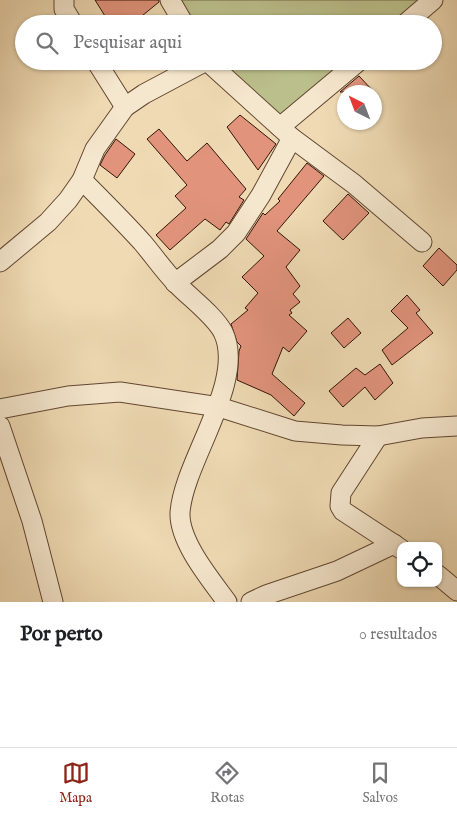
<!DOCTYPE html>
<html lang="pt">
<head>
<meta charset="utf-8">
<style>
  body { margin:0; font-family:"IM FELL English",serif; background:#f2f2f2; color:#202124 }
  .controls { position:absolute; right:15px; bottom:15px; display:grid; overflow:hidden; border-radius:10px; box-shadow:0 1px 4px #0004 }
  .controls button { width:45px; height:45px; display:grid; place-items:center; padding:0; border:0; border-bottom:1px solid #e0e0e0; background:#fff; color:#202124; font:25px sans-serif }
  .compass { position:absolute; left:337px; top:85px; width:45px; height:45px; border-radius:50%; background:#fff; box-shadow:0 1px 4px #0004; rotate:318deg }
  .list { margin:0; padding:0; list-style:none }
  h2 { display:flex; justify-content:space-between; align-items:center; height:65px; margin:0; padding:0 20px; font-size:21px }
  h2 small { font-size:16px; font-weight:400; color:#757577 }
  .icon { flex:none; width:28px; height:28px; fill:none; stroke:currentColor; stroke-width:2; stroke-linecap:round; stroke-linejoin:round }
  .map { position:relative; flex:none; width:457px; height:602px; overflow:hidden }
  .search { position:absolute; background:#fff; box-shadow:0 1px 4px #0004; left:15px; right:15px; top:15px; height:55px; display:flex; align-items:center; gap:12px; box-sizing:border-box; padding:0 18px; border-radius:28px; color:#757577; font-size:19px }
  .sheet { height:145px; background:#fff }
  nav { display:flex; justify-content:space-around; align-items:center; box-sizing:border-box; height:70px; border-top:1px solid #e0e0e0; background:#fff; font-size:14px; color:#757577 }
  nav a { display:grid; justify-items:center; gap:2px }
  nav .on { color:#8f2418 }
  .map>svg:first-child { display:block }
</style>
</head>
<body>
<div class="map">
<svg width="457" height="602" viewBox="0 0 457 602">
  <rect width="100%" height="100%" fill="#efdab3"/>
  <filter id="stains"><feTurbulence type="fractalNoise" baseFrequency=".004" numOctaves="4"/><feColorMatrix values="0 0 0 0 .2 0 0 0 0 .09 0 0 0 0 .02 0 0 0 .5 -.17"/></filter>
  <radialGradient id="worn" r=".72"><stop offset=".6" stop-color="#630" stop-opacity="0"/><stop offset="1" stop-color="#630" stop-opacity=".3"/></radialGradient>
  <!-- green -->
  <g fill="#bbbf8b" stroke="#766a48">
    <polygon points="174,0 430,0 401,24 190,24"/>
    <polygon points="217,61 355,61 285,118 274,117"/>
  </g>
  <!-- building -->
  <g fill="#e1937c" stroke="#321406">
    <polygon points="95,0 159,0 159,2 132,24 110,24"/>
    <polygon points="359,76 374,92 340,92"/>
    <polygon points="240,115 276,144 258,170 227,127"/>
    <polygon points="159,129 187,161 207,143 246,189 239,197 244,200 229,224 226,222 220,230 205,219 170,250 156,235 186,208 175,196 187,185 147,139"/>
    <polygon points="116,139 135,154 117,178 100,165 105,155"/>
    <polygon points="307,163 324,176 277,231 300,250 286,267 300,286 293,294 300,302 290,310 292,313 289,315 307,331 289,352 283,347 272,374 305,403 294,416 271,395 237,380 239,351 241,346 237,342 231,324 248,310 245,308 258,293 242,277 264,256 246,239 263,213 265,215 280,201 278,199"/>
    <polygon points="348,194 369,213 343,240 323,221"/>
    <polygon points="439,248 457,265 457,270 443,286 423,266"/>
    <polygon points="407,295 420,310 416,313 433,333 392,365 382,350 408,328 391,311"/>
    <polygon points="348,318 361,333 344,348 331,333"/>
    <polygon points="380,364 393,383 375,400 365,387 343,407 329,391 356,368 365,375"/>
  </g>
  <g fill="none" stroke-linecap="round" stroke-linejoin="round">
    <!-- street casing -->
    <g stroke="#614631" stroke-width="21">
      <g id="street">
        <polyline points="64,0 64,9 73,24"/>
        <polyline points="170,0 184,24"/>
        <polyline points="405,24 433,0"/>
        <polyline points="96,61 125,107"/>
        <polyline points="207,61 292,138 354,184 422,242"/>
        <polyline points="280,127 359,61"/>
        <path d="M82,180C102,200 123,221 142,242C154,256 164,271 176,283C189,297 214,315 223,332C247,381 183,462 180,513C179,542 211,580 227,602"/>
        <polyline points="0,262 48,222 68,200 82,180 95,149 125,107 144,94 206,61"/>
        <polyline points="175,283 220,249 236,233 261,195 292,138"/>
        <polyline points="0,409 68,396 120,392 219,407 295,431 342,435 378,436 422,428 457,426"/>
        <polyline points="0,426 32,521 53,602"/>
        <polyline points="378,436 341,493 340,506 343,511 401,549"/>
        <polyline points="438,575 457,591"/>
        <polyline points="251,602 266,595 337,571 394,544"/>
      </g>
    </g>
    <!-- street -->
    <use href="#street" stroke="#f5e7ce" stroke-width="19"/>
  </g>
  <rect width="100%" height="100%" filter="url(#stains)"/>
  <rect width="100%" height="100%" fill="url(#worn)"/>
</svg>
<div class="controls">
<button><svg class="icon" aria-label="locate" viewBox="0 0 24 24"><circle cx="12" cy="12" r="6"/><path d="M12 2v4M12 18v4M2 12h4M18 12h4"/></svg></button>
</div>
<svg class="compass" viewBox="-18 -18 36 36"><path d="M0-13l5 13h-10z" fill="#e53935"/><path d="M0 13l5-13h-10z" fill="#757577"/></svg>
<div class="search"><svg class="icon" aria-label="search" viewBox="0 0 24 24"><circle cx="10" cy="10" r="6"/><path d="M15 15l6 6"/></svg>Pesquisar aqui</div>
</div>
<section class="sheet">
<h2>Por perto<small>0 resultados</small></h2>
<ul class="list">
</ul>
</section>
<nav>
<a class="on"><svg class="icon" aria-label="map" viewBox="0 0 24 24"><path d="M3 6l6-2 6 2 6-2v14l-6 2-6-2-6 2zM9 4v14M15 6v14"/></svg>Mapa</a>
<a><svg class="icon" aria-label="directions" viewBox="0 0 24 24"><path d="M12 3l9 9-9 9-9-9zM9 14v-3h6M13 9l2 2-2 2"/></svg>Rotas</a>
<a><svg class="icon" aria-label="saved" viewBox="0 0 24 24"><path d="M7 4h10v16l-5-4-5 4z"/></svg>Salvos</a>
</nav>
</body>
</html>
